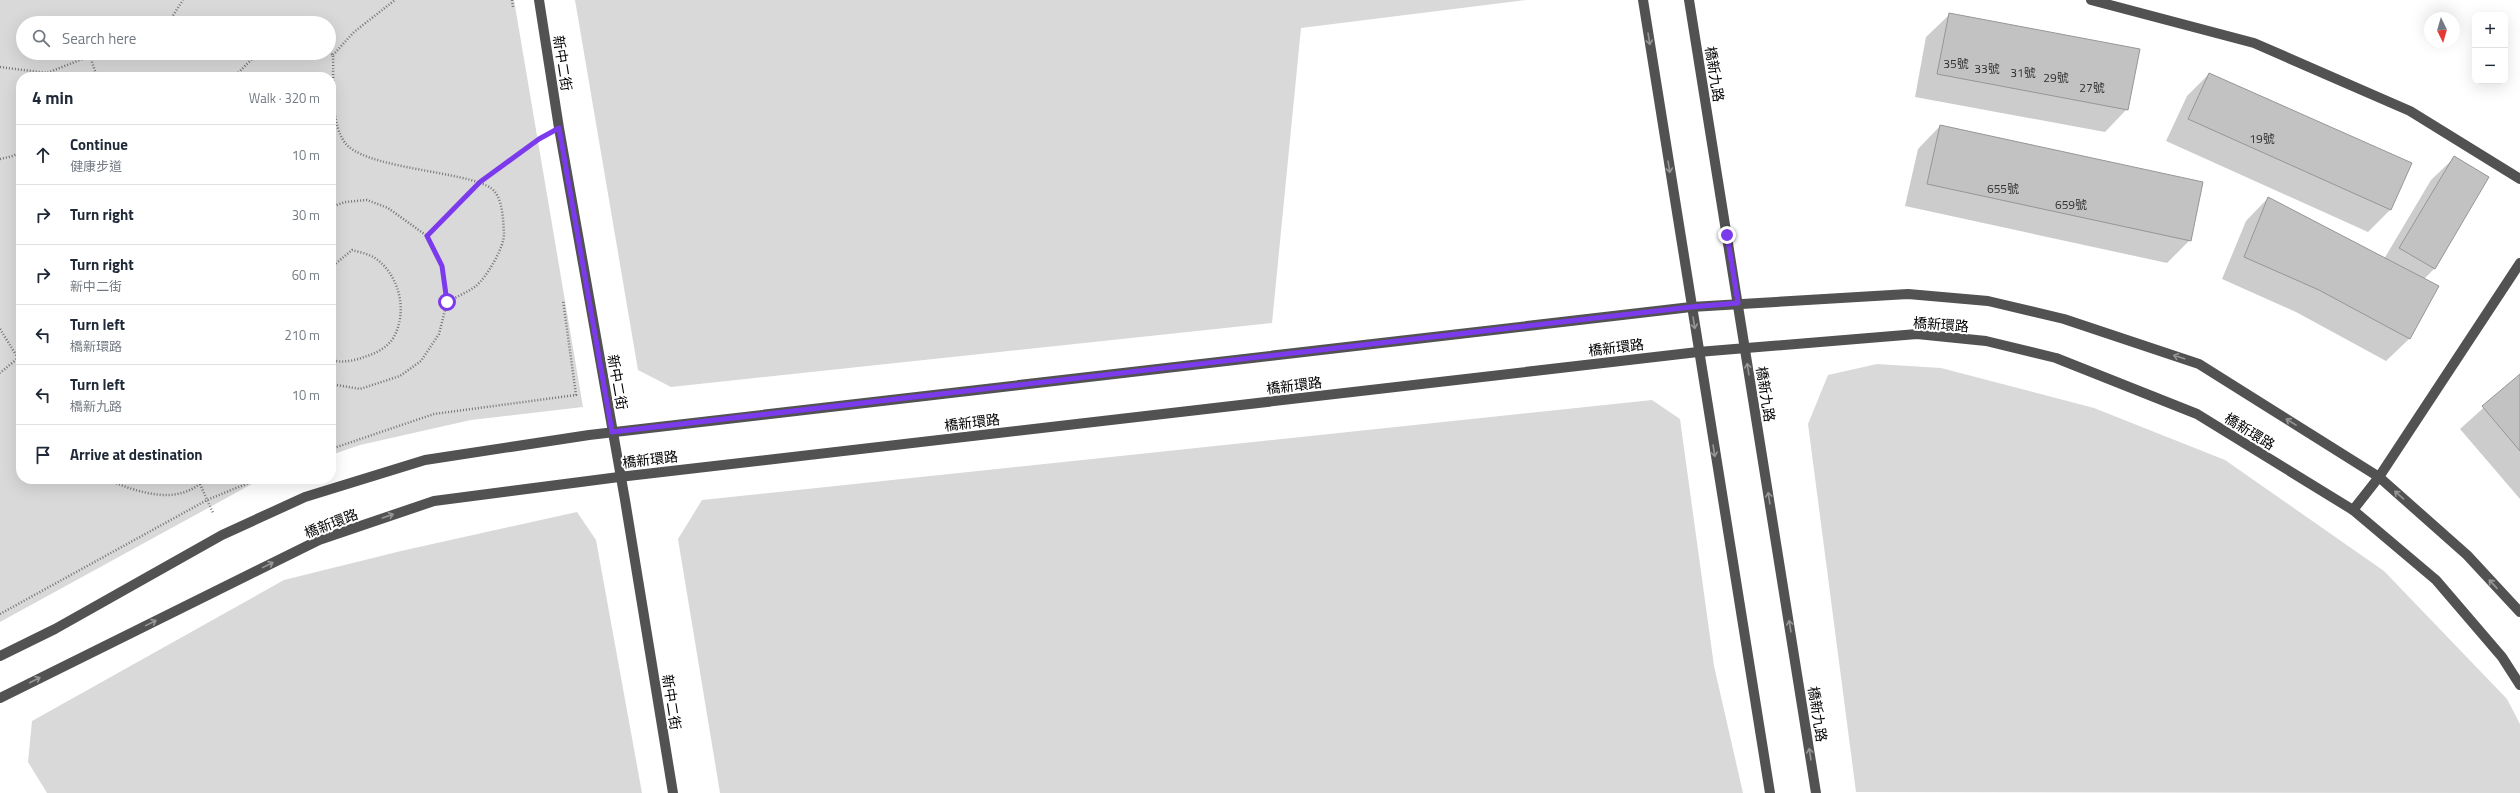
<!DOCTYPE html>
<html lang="en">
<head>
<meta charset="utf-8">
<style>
  body { margin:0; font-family:"Titillium Web","Noto Sans TC",sans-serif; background:#f2f2f3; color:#1f2937 }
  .controls { position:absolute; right:12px; top:12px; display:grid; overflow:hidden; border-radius:8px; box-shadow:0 4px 16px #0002 }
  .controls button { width:36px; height:36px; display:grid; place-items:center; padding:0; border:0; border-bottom:1px solid #e0e1e3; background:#fff; color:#1f2937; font:20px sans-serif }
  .compass { position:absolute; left:2424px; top:12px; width:36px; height:36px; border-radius:50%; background:#fff; box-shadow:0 4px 16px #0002; rotate:175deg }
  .stop { position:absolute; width:12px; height:12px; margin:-9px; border:3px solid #7c3aed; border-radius:50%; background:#fff }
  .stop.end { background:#7c3aed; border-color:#fff; box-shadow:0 1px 4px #0008 }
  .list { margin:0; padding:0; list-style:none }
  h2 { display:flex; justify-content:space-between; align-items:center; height:52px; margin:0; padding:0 16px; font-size:17px }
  h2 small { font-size:13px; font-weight:400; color:#747a83 }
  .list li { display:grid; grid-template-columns:26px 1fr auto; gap:12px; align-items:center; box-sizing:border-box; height:60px; padding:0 16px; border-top:1px solid #e0e1e3 }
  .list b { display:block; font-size:15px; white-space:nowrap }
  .list p { margin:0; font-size:13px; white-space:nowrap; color:#747a83 }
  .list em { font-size:13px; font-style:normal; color:#747a83 }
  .icon { flex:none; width:22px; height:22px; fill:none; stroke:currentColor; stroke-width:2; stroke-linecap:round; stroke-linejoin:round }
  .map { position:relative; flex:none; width:2520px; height:793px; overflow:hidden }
  .search { position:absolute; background:#fff; box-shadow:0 4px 16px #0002; left:16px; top:16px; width:320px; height:44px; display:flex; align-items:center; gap:10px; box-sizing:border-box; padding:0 14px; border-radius:22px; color:#747a83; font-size:15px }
  .panel { position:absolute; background:#fff; box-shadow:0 4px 16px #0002; left:16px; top:72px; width:320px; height:412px; border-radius:16px }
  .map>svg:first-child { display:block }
</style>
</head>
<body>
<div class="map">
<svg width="2520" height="793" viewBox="0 0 2520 793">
  <rect width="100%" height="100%" fill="#fff"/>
  <!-- green -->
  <g fill="#d9d9d9" fill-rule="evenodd">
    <path d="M0,0H514L583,407L471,420L360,445L331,455V77H21V479H261L0,622ZM23,23H329V53H23Z"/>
    <polygon points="575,0 1527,0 1301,28 1272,323 671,387 638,370"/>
    <polygon points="1877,364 1941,368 2094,408 2225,460 2384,571 2507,699 2520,724 2520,793 1856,792 1808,424 1828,375"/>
    <polygon points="1652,400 1680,419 1714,666 1743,793 720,793 678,539 702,500"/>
    <polygon points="577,512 596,540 642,793 47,793 28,762 32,721 284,580 401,551"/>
  </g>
  <!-- shadow -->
  <g fill="#0003">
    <polygon points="1949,15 2127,109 2105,132 1915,97 1926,37"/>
    <polygon points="2209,74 2411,164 2390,210 2368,232 2166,141 2187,96"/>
    <polygon points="1940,126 2190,240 2167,263 1905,206 1918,149"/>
    <polygon points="2454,158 2488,177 2434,269 2424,279 2437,286 2409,339 2386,361 2296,312 2222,279 2246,221 2268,198 2384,259 2431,180"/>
    <polygon points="2520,375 2520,499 2460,429"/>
  </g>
  <!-- building -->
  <g fill="#c2c2c2" stroke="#969696">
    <polygon points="1949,13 2140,49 2128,110 1937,74"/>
    <polygon points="2209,73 2412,163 2391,210 2188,119"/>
    <polygon points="1940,125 2203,182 2191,241 1927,184"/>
    <polygon points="2454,156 2489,177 2435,269 2399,248"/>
    <polygon points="2268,197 2439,286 2410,339 2319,290 2244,257"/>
    <polygon points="2520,374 2520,451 2482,406"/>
  </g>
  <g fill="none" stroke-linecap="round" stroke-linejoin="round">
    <!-- path -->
    <g stroke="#747474" stroke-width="2.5" stroke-dasharray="1 2" stroke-linecap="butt">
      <polyline points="512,0 513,7"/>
      <polyline points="168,23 183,0"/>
      <path d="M329,52L333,55C334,80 329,128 348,146C375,171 482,172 495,192C503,203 503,220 504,233C505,246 487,277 476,286C468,292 456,297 447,302"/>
      <polyline points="333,55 354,32 395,0"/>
      <polyline points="90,56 97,77"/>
      <polyline points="0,67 47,73 90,56 115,53"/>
      <polyline points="234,77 258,53"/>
      <polyline points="0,159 13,156 21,151"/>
      <polyline points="331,207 345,202 367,200 388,208 427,236 442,266 447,302 439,334 421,361 400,376 360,389 331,384"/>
      <polyline points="427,236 480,181 537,141"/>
      <path d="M331,271L334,265L352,250C359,252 369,254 375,258C400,275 409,314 392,340C385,349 374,354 364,357C354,361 341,363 331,360"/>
      <polyline points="0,329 18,358 0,373"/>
      <polyline points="331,449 434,414 576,395 563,300"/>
      <path d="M105,479C136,491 177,508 205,479"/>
      <polyline points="200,484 213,513"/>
      <polyline points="0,614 207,500 258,479"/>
    </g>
    <!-- minor -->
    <g stroke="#525252" stroke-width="10">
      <polyline points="539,0 559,128 625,500 673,793"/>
      <polyline points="1643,0 1770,793"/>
      <polyline points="1689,0 1816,793"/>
      <polyline points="2091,0 2254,43 2410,111 2520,179"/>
      <polyline points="2353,510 2379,477 2520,263"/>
      <polyline points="0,656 55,629 222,535 305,497 425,460 589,435 1691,307 1908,294 1988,301 2064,319 2199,364 2379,477 2467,555 2520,612"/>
      <polyline points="0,698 319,540 434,501 619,477 1698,352 1917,334 1986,341 2056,358 2197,414 2353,510 2436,580 2502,657 2520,685"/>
    </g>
  </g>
  <!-- one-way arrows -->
  <defs><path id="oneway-shaft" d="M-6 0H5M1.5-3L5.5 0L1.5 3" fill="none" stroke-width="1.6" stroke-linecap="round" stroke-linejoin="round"/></defs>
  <g stroke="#979797">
    <use href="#oneway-shaft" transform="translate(1649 39) rotate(81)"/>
    <use href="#oneway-shaft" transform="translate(1669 167) rotate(81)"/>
    <use href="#oneway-shaft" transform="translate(1694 323) rotate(81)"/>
    <use href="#oneway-shaft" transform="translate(2179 357) rotate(-162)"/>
    <use href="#oneway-shaft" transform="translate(1748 369) rotate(-99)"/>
    <use href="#oneway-shaft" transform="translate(2291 422) rotate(-148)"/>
    <use href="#oneway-shaft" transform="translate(1714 451) rotate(81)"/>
    <use href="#oneway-shaft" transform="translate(2399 495) rotate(-139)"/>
    <use href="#oneway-shaft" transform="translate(1769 498) rotate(-99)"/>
    <use href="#oneway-shaft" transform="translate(388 516) rotate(-19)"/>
    <use href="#oneway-shaft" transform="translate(268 565) rotate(-26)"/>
    <use href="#oneway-shaft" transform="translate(2493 584) rotate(-133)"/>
    <use href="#oneway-shaft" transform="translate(151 623) rotate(-26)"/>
    <use href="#oneway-shaft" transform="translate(1790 626) rotate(-99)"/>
    <use href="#oneway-shaft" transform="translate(35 680) rotate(-27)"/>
    <use href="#oneway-shaft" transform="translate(1810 754) rotate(-99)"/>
  </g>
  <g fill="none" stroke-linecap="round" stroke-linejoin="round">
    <!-- route -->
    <polyline stroke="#7c3aed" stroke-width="5" points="447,302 442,266 427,236 480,182 539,139 559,128 612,432 1691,307 1738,303 1727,235"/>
  </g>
  <g text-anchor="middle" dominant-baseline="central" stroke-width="4" stroke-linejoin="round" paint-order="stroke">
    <!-- number labels -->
    <g font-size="12" fill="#303030">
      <text x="1956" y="63">35號</text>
      <text x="1987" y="68">33號</text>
      <text x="2023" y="72">31號</text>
      <text x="2056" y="77">29號</text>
      <text x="2092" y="87">27號</text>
      <text x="2262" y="138">19號</text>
      <text x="2003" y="188">655號</text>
      <text x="2071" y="204">659號</text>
    </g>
    <!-- street labels -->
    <g font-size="14" fill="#000" stroke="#fff">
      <text transform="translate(563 63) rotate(81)">新中二街</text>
      <text transform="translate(1715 74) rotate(81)">橋新九路</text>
      <text transform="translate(1941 324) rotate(4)">橋新環路</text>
      <text transform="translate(1616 347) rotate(-7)">橋新環路</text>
      <text transform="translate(618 382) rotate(80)">新中二街</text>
      <text transform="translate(1294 385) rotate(-7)">橋新環路</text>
      <text transform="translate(1766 394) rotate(81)">橋新九路</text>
      <text transform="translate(972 422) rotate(-7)">橋新環路</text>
      <text transform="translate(2250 431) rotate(32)">橋新環路</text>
      <text transform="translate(650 459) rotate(-7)">橋新環路</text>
      <text transform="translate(331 523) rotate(-21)">橋新環路</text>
      <text transform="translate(672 702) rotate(81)">新中二街</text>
      <text transform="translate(1818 714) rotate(81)">橋新九路</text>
    </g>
  </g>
</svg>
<div class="controls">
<button>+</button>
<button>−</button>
</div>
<svg class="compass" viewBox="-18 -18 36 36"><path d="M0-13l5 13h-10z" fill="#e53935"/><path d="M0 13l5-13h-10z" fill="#747a83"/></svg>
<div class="stop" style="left:447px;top:302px"></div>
<div class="stop end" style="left:1727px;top:235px"></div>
<div class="search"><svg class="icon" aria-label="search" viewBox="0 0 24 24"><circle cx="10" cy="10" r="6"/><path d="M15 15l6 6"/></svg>Search here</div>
<section class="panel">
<h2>4 min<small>Walk · 320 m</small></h2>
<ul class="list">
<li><svg class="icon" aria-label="ahead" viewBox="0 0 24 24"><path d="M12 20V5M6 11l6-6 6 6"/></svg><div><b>Continue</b><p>健康步道</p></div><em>10 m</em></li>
<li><svg class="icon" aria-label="right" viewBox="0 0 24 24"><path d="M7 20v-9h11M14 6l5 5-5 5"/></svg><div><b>Turn right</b></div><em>30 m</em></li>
<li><svg class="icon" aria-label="right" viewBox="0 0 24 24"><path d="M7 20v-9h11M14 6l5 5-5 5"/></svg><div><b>Turn right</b><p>新中二街</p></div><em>60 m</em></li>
<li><svg class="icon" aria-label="left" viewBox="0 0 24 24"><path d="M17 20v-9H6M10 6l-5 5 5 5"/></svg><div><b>Turn left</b><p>橋新環路</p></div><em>210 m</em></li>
<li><svg class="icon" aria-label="left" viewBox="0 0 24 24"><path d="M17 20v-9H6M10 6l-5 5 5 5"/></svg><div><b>Turn left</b><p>橋新九路</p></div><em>10 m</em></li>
<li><svg class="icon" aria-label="arrive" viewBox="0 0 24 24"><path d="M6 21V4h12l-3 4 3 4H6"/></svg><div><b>Arrive at destination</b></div></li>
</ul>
</section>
</div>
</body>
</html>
